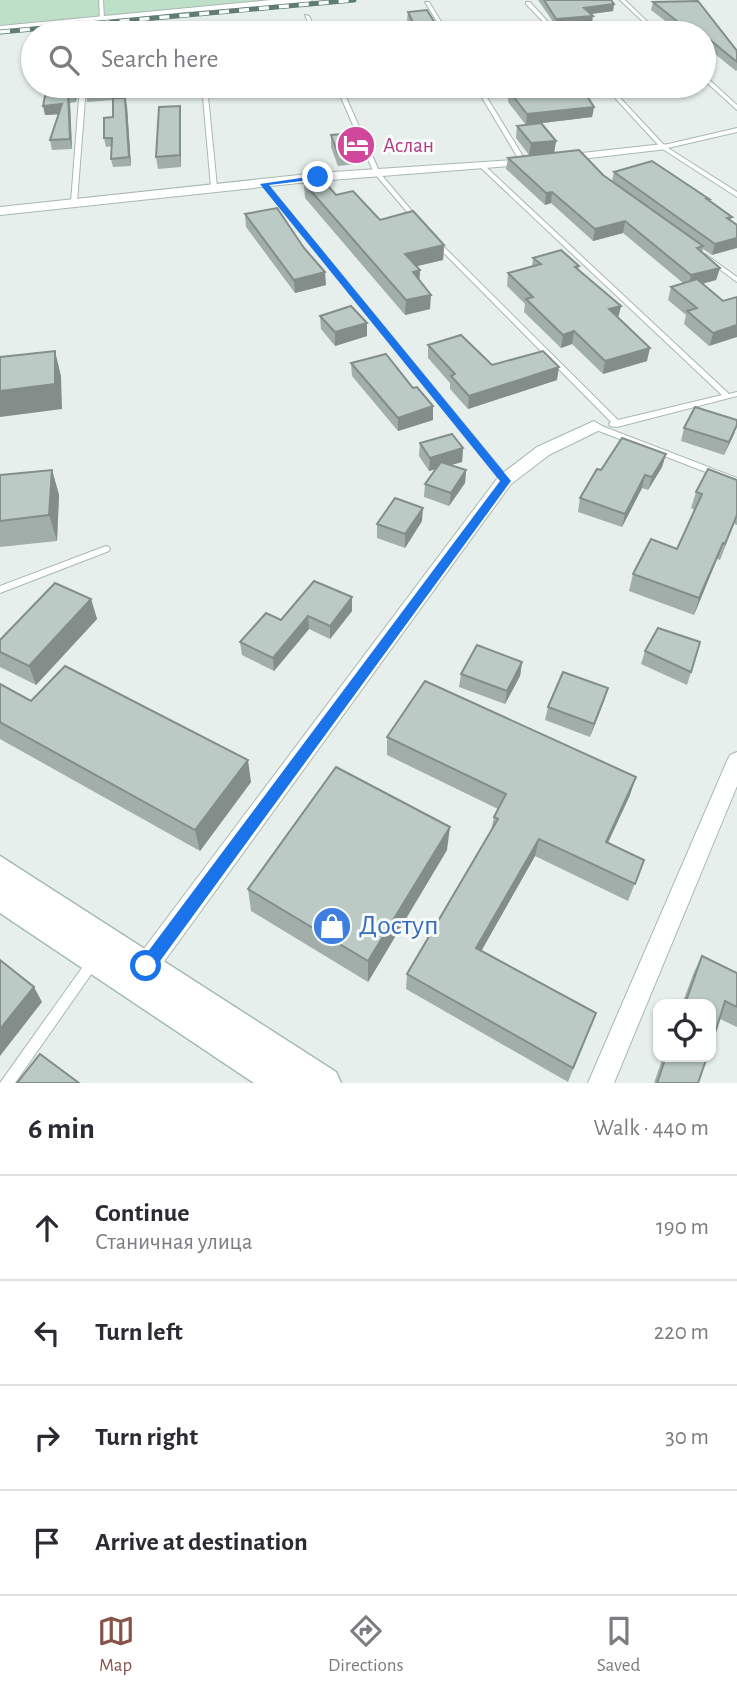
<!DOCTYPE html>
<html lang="en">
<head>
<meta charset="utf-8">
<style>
  body { margin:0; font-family:"Alegreya Sans",sans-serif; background:#f2f2f3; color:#2b2b33 }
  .controls { position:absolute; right:21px; bottom:21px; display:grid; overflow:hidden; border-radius:14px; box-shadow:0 2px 5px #0004 }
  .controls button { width:63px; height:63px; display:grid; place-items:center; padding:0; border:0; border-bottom:2px solid #e1e1e2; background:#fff; color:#2b2b33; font:35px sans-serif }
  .stop { position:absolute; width:21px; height:21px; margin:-16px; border:5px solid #1a73e8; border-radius:50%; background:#fff }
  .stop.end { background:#1a73e8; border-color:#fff; box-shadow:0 2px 7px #0008 }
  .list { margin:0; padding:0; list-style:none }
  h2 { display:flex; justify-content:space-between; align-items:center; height:91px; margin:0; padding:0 28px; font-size:30px }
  h2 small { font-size:23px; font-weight:400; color:#7c7c81 }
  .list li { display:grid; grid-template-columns:46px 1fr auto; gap:21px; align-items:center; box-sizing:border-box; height:105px; padding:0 28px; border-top:2px solid #e1e1e2 }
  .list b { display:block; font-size:26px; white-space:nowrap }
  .list p { margin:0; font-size:23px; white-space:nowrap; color:#7c7c81 }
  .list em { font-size:23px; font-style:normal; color:#7c7c81 }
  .icon { flex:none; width:38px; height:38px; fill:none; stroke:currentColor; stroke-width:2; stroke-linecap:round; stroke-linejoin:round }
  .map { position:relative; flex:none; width:737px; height:1083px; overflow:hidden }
  .search { position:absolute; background:#fff; box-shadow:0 2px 5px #0004; left:21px; right:21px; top:21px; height:77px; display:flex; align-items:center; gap:18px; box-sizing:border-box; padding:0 24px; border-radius:38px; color:#7c7c81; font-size:26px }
  .sheet { height:511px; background:#fff }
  nav { display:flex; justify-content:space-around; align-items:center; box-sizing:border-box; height:98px; border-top:2px solid #e1e1e2; background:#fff; font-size:19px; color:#7c7c81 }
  nav a { display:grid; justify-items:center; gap:4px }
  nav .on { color:#855347 }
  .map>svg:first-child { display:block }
</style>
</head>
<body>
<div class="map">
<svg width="737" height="1083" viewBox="0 0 737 1083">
  <rect width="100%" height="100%" fill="#e6efeb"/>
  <!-- green -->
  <polygon fill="#bfe0c8" points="0,0 285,0 0,25"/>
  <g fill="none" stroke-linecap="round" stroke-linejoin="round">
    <!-- lane casing -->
    <g stroke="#a8b8b2" stroke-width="2">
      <g id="lane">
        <polygon points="99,0 103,0 104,19 102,20 100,19"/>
        <polygon points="620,0 625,0 659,33 655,33"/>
        <polygon points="425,2 429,2 448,33 444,33"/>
        <polygon points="526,2 530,2 558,33 554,33 526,4"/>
        <polygon points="305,15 309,16 317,33 313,33"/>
        <polygon points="704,75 737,105 737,110 704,80"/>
        <polygon points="80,86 86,86 77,202 74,204 71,202"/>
        <polygon points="202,86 207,86 217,187 214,189 211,187"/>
        <polygon points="336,86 341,86 380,173 417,217 417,219 413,219 374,173"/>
        <polygon points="475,86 480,86 527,163 526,164 521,163"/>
        <polygon points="604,86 609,86 664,145 737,128 737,132 668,148 737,192 737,197 661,148"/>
        <polygon points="480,165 484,165 729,394 737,392 737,396 617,427 610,426 609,424 611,422 434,243 434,241 438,241 618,420 722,395 480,167"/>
        <polygon points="262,183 266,183 508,478 509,480 508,482 502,482 262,185"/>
        <polygon points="705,254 737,277 737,282 703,257 703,255"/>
        <polygon points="594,423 737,478 737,484 591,428 590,426 591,424"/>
        <polygon points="106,546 109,547 110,549 109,551 0,593 0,586"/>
        <polygon points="93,956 97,958 99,962 97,966 15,1083 0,1083 89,958"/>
      </g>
    </g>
    <!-- street casing -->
    <g stroke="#a8b8b2" stroke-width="2">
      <g id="street">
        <polygon points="271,0 312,0 308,3 185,12 0,32 0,26"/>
        <polygon points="663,144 667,145 667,149 564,161 558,158 564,155"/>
        <polygon points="530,159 534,160 534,164 318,181 0,215 0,207 318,173"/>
        <polygon points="594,421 602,426 600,430 549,455 511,484 155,974 146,978 137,974 134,966 137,958 499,476 537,447"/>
        <polygon points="737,752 737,786 614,1083 588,1083 727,761 730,755"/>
      </g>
    </g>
    <!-- secondary casing -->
    <g stroke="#a4bbb3" stroke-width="3">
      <polygon id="secondary" points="0,856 336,1072 341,1083 254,1083 0,913"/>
    </g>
    <!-- lane -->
    <use href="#lane" fill="#fff" fill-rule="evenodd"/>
    <!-- street -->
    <use href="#street" fill="#fff" fill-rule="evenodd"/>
    <!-- secondary -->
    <use href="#secondary" fill="#fff" fill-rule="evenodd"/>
    <!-- rail casing -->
    <g stroke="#5f7d75" stroke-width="5">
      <polyline id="rail" points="0,32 354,0"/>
    </g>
    <!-- rail -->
    <use href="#rail" stroke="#f7fbf9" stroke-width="3.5" stroke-dasharray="10" stroke-linecap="butt"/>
  </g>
  <!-- wall -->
  <g fill="#a1aea9">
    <polygon points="538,0 611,0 614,4 613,11 591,14 592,23 556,26"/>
    <polygon points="653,2 737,51 737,70 736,71 704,45 704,33 681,33 651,10"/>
    <polygon points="408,12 441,33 414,33 407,20"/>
    <polygon points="47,86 78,86 76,102 70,103 72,149 52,150 50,140 59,114 45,115"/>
    <polygon points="86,86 114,86 114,98 127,106 131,166 113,167 111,159 112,146 106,147 104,138 113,117 113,100 87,102"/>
    <polygon points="509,91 594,107 592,117 526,125 508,102"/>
    <polygon points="181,117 181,167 158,169 156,157"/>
    <polygon points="517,126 556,141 554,153 603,175 612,181 614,172 709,200 732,217 712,255 703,249 702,253 720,268 716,280 702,284 723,301 709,346 684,324 686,315 668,300 671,287 683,283 623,233 593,241 551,203 545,205 506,169 508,158 529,155 516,138"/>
    <polygon points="331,135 364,151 364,163 338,166 331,147"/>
    <polygon points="304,183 336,195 380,220 444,245 443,260 416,266 420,270 419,280 430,309 405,315 305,198"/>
    <polygon points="245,214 326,285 295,293 246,227"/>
    <polygon points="533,258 579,266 578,270 621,306 618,318 647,361 603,374 572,344 561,348 524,312 525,304 507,286 508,273 532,267"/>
    <polygon points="320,316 367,336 335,346 321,329"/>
    <polygon points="428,345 492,365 557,380 468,409 450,389 450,383 428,358"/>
    <polygon points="351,363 413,388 433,406 433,420 398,431 352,376"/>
    <polygon points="684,428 734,434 724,455 681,441"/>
    <polygon points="420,443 463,448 462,462 451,465 466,470 465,483 449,506 424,497 425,484 436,469 429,471 419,456"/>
    <polygon points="666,454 662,467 648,490 642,488 622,527 578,512 580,498 601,470"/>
    <polygon points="52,470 59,495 57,541 0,547 0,475"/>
    <polygon points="737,480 737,525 734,524 720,560 717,559 694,615 629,591 633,574 677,549 695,510 691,508 696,492"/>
    <polygon points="422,521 405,548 377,538 377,524"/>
    <polygon points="91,599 97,619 36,685 0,667 0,640"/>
    <polygon points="352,611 330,639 309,629 274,671 242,655 240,642 281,620"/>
    <polygon points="645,651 691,672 687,685 641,664"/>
    <polygon points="522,662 520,676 505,704 459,687 461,674"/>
    <polygon points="0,684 31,701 251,782 200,851 0,739"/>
    <polygon points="608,688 604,701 590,737 545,720 548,707"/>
    <polygon points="387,737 630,795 608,843 644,860 628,901 535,856 481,951 596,1013 568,1082 406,989 407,974 491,831 494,817 498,809 387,755"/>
    <polygon points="447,850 368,982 251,911 248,889"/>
    <polygon points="702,956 737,973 737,1027 720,1019 711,1004 682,1004 694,972"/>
    <polygon points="663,1057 707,1057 698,1083 654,1083"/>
  </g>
  <!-- shaded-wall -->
  <g fill="#838d89">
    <polygon points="614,4 613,11 583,15 584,8"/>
    <polygon points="593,16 592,23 556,26 556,19"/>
    <polygon points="696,29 695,33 688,33 688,30"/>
    <polygon points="75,86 78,86 76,102 74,93"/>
    <polygon points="68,93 70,103 72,149 70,139"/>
    <polygon points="125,98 127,106 131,166 129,157"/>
    <polygon points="62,104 64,114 45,115 43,106"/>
    <polygon points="180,106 181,117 181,167 180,155"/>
    <polygon points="594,107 592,117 526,125 527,114"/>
    <polygon points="556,141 554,153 529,155 531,143"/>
    <polygon points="552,192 551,203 545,205 546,193"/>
    <polygon points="625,221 623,233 593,241 595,229"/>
    <polygon points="737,238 737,248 712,255 715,244"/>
    <polygon points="444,245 443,260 405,269 405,254"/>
    <polygon points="720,268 716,280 688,287 691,275"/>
    <polygon points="420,270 419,285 413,272"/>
    <polygon points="325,272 326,285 295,293 294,280"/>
    <polygon points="431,295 430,309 405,315 406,300"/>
    <polygon points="621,306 618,318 609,309"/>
    <polygon points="367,323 367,336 335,346 335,332"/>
    <polygon points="737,325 737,337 709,346 713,333"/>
    <polygon points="574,331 572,344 561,348 563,335"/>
    <polygon points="650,348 647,361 603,374 605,361"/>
    <polygon points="55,351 61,376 62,409 0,417 0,391"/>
    <polygon points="559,367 557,380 468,409 469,396"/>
    <polygon points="433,406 433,420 398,431 398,418"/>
    <polygon points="737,425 734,434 724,455 729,442"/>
    <polygon points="463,448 462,462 429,471 430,458"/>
    <polygon points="666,454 662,467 648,490 652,477"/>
    <polygon points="52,470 59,495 57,541 49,515"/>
    <polygon points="466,470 465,483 449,506 451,493"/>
    <polygon points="645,475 642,488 622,527 625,514"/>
    <polygon points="423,508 422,521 405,548 405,534"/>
    <polygon points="723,543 717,559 694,615 699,598"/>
    <polygon points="352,597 352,611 330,639 330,626"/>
    <polygon points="91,599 97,619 36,685 29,666"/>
    <polygon points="308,616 309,629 274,671 273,658"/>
    <polygon points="522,662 520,676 505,704 507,691"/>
    <polygon points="608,688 604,701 590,737 594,724"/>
    <polygon points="248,760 251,782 200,851 195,830"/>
    <polygon points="636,777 630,795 600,859 606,842"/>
    <polygon points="450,827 447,850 368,982 368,961"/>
    <polygon points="539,839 535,856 474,964 476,948"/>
    <polygon points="34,987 42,1002 0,1056 0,1029"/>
  </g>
  <!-- building -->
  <g fill="#bbcac4" stroke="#838d89" stroke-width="2">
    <polygon points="544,0 611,0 614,4 584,8 593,16 556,19"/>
    <polygon points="698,1 737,51 737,62 704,35 704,33 701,33 696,29 688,30 653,2"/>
    <polygon points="427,10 441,33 418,33 408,12"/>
    <polygon points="47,86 75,86 74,93 68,93 70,139 50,140 62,104 43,106"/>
    <polygon points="86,86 112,86 112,90 86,92"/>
    <polygon points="581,87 594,107 527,114 509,91"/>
    <polygon points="113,98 125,98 129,157 111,159 112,138 104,138 104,118 113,117"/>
    <polygon points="180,106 180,155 156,157 159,107"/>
    <polygon points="541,123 556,141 531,143 517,126"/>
    <polygon points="356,133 364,151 338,154 331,135"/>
    <polygon points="579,150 603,175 703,246 697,248 720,268 691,275 625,221 595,229 552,192 546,193 508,158"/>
    <polygon points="652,161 709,199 707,199 732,217 727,218 737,225 737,238 715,244 614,172"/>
    <polygon points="322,179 336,195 353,191 380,220 413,211 444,245 405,254 420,270 413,272 431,295 406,300 304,183"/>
    <polygon points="277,208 304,248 325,272 294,280 245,214"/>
    <polygon points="561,250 579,266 575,267 621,306 609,309 650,348 605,361 574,331 563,335 526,299 533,297 508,273 541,264 533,258"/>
    <polygon points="697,279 723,301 737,297 737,325 713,333 687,311 697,308 671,287"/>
    <polygon points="351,306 367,323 335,332 320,316"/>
    <polygon points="461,335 492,365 543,351 559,367 469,396 451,376 455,374 428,345"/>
    <polygon points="55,351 55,384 0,391 0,357"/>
    <polygon points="386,354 413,388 417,387 433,406 398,418 351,363"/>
    <polygon points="695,407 737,420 737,425 729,442 684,428"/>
    <polygon points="452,434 463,448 430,458 420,443"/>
    <polygon points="622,438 666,454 652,477 645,475 625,514 580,498 597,469 601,470"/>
    <polygon points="441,462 466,470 451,493 425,484"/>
    <polygon points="708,469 737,480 737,515 725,544 723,543 699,598 633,574 651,539 677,549 702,494 696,492"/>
    <polygon points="52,470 49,515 0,521 0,475"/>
    <polygon points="395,498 423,508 405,534 377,524"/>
    <polygon points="314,581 352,597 330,626 308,616 273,658 240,642 266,613 281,620"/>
    <polygon points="55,583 91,599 29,666 0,652 0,640"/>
    <polygon points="658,628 700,642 691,672 645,651"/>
    <polygon points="477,645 522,662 507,691 461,674"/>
    <polygon points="65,666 248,760 195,830 0,722 0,684 31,701"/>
    <polygon points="563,672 608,688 594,724 548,707"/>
    <polygon points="425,681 636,777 606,842 644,860 635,884 539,839 476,948 596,1013 573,1068 407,974 498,819 494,817 506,794 387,737"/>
    <polygon points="336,767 450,827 368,961 248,889"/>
    <polygon points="702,956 737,973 737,1007 725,1001 711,1046 711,1004 685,1004"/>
    <polygon points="0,960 34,987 0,1029"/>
    <polygon points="40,1054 79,1083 17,1083"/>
    <polygon points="666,1057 707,1057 698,1083 657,1083"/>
  </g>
  <!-- route -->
  <polygon fill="#1a73e8" points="321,175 318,179 269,185 511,481 152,972 146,974 141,972 138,966 141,961 500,481 260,184"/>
  <!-- icons -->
  <defs>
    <g id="hotel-disc" transform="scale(2.0125)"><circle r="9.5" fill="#d1479c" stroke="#f7fbf9"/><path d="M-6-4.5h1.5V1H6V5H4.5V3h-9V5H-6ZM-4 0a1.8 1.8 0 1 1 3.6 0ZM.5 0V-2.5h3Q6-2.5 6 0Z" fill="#fff"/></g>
    <g id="shop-disc" transform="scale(2.0125)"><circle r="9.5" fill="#3f7fe0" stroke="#f7fbf9"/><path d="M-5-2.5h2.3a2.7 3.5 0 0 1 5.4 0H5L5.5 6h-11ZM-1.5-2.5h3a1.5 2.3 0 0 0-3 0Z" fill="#fff"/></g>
  </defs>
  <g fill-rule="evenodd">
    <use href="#hotel-disc" x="356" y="145"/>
    <use href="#shop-disc" x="332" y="926"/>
  </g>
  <g text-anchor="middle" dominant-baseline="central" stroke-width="6" stroke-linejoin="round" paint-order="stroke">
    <!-- far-hotel labels -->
    <g font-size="21" fill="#b23c85" stroke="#f7fbf9" text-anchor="start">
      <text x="383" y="145">Аслан</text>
    </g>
    <!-- near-shop labels -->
    <g font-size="28" fill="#366cbe" stroke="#f7fbf9" text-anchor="start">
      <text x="359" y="926">Доступ</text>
    </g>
  </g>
</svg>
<div class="controls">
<button><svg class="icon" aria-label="locate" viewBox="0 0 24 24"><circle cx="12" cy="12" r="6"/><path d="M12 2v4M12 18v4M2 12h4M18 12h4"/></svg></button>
</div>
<div class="stop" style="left:146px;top:966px"></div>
<div class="stop end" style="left:318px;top:177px"></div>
<div class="search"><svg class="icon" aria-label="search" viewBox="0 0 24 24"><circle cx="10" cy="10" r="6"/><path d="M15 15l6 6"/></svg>Search here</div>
</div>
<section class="sheet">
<h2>6 min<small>Walk · 440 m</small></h2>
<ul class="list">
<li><svg class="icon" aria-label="ahead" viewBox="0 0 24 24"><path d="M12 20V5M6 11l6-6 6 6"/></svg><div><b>Continue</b><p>Станичная улица</p></div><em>190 m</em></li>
<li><svg class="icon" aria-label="left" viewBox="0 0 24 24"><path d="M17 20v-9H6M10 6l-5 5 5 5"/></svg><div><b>Turn left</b></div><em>220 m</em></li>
<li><svg class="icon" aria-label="right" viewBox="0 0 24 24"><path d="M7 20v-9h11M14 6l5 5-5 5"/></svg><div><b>Turn right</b></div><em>30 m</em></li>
<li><svg class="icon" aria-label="arrive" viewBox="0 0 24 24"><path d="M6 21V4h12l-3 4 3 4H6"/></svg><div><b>Arrive at destination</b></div></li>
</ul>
</section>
<nav>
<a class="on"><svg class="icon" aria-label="map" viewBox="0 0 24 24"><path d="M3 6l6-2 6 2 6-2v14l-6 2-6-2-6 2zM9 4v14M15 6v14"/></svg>Map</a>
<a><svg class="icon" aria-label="directions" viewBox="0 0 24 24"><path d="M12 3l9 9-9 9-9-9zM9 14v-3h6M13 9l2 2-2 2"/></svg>Directions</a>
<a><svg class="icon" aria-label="saved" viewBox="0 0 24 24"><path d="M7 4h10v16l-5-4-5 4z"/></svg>Saved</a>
</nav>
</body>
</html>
